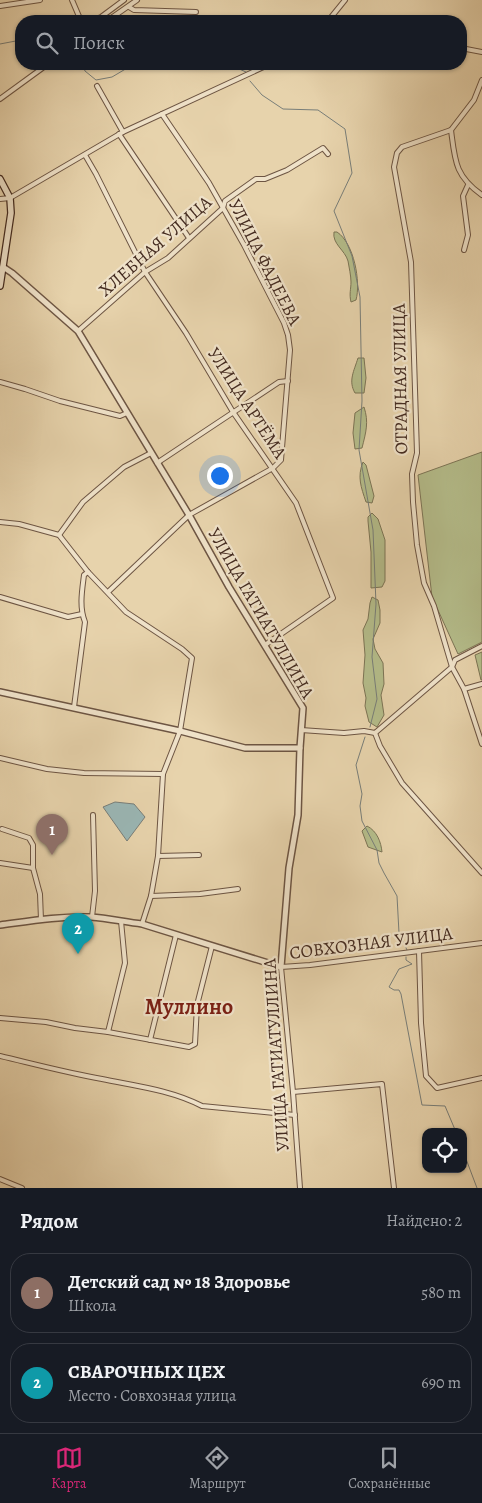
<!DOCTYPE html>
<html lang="ru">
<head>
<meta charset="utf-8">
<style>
  body { margin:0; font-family:Alegreya,serif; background:#20242c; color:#f1f3f6 }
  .controls { position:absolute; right:15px; bottom:15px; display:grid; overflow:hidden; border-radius:10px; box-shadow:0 1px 4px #0004 }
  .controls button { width:45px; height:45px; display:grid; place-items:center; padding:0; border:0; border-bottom:1px solid #363941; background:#171b24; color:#f1f3f6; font:25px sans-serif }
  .you { position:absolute; left:219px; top:475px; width:18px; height:18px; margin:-12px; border:4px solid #fff; border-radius:50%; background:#1a73e8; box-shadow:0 0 0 8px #1a73e833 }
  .badge { display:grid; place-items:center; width:32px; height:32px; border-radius:50%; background:#db2777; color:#fff; font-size:16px; font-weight:700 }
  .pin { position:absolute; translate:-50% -41px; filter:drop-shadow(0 1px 2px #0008) }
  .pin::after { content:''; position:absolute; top:26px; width:18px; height:15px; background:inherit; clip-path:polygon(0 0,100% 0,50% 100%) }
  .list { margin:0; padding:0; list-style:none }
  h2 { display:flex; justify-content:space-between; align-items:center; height:65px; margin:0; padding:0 20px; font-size:21px }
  h2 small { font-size:16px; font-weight:400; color:#9ea1a6 }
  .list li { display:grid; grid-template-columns:32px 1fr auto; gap:15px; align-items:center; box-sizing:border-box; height:80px; margin:0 10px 10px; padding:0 10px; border:1px solid #363941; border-radius:20px }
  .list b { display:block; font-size:19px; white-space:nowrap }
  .list p { margin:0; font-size:16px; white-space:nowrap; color:#9ea1a6 }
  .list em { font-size:16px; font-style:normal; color:#9ea1a6 }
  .icon { flex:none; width:28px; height:28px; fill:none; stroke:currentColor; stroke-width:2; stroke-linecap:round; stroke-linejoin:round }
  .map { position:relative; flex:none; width:482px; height:1188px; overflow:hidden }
  .search { position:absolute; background:#171b24; box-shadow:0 1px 4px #0004; left:15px; right:15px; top:15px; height:55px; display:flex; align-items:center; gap:12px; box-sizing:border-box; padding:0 18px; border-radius:20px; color:#9ea1a6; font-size:19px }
  .sheet { height:245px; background:#171b24 }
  nav { display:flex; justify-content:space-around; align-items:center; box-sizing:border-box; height:70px; border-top:1px solid #363941; background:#171b24; font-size:14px; color:#9ea1a6 }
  nav a { display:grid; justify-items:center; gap:2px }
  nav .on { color:#db2777 }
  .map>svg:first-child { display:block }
</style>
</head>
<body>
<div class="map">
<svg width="482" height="1188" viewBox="0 0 482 1188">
  <rect width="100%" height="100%" fill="#e7d3ac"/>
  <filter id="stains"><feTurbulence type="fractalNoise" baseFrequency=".004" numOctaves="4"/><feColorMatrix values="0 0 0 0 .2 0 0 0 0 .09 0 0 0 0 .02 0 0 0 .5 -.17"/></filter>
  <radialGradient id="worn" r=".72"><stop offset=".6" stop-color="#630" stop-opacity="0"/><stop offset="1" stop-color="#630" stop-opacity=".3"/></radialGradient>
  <!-- green -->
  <g fill="#b4bc8a" stroke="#7c7455">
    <path d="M160,64H202C190,71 172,71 160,64Z"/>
    <path d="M334,232H337C354,243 361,282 356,300L351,302C349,294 351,289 351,282C351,276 349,267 348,261C345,250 332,244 334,232Z"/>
    <path d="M358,358H364L366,378L364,393H355C348,381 354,371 358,358Z"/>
    <path d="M364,407C369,422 366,432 362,448L355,449L353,433L355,413Z"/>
    <polygon points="482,452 482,642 458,654 432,597 418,475"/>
    <path d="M363,462L366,465L374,496L372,503L366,502C361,487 357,477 363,462Z"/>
    <polygon points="372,513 378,519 385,540 385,581 382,587 371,588 371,552 368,521 368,517"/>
    <polygon points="372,597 378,600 380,610 380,623 373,639 375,649 383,663 384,684 381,695 384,715 377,727 369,722 365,706 366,698 363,683 365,655 363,630 368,619 370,603"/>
    <polygon points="482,652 482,680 481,680 475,655"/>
    <path d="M367,826C377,831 381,842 382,852L368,847L362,831Z"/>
  </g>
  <!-- water -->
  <polygon fill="#9ab6b4" stroke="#787e79" points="115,802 134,804 145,817 127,841 103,807"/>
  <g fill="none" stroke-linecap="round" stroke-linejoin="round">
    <!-- stream -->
    <g stroke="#787e79" stroke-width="1">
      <polyline points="0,44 21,40"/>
      <polyline points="82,64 85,71 96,80 112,77 134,64"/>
      <path d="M172,64C187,68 203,67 219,64"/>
      <polyline points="228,64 246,72"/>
      <polyline points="250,81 262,95 283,109 318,110 345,129 352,173 334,211 352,256 360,297 362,401 359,450 373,530 376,604 372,657 377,699 370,727"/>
      <polyline points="365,737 356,765 362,794 360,806 362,821 377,850 379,863 384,873 397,896 399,933 407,950"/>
      <polyline points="406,957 406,960 412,964 399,969 389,987 394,990 399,990 401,994 422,1105 445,1106 456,1132"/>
      <polyline points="463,1151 477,1188"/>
    </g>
    <!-- minor casing -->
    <g stroke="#6d5543" stroke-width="6">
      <g id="minor">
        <polyline points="72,0 81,21 82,21"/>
        <polyline points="0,6 40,0"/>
        <polyline points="129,7 134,10 196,12"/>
        <polyline points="90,21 101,17 124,0"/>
        <polyline points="107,21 137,0"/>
        <polyline points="328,21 345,0"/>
        <polyline points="461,48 482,52"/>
        <polyline points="482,80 474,100 451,130 402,147 397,153 394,167 411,262 417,453 412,474 413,502 417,545 424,583 434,606 452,667 464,689 482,744"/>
        <polyline points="97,86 123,132"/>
        <polyline points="0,99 48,64"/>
        <path d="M451,130C455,161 455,176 482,195"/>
        <polyline points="119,134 189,238"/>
        <polyline points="85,155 96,174 145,272 186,333 233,412 296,503 333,598 265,645"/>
        <polyline points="0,199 10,198 123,132 270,64"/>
        <polyline points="464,250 468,235 463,196 468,185"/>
        <polyline points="78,331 145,272 168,258 223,208 225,201 256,179 265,179 287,170 323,148 328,154"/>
        <polyline points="0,382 25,389 60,401 120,416 127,413"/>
        <polyline points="157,463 279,382 288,381"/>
        <polyline points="0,522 19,524 59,535 88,572 126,612 182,649 192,658 180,731 163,774 158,856 151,896 142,924"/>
        <polyline points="59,535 83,502 124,467 151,453"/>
        <polyline points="108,592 189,515 273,468 281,460 290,350 288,335 284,323 244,245 209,183 162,114"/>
        <polyline points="0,597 68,617 82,614"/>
        <polyline points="464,689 482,684"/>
        <path d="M74,707L85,622C79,607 82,591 84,575L88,572"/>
        <polyline points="301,730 344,733 364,731 375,733 452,667 455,660 482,646"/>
        <polyline points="375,733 380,746 402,783 482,873"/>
        <polyline points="0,758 47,769 84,773 163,774"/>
        <polyline points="2,829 29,838 33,845 33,868 40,894 41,920"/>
        <polyline points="158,856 199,855"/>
        <polyline points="0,863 33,868"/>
        <polyline points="151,896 200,894 238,889"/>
        <polyline points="92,917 95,891 93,815"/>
        <polyline points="419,951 421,1023 426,1076 437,1088 482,1078"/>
        <polyline points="0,1018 46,1022 75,1028 108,1032 125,963 121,921"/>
        <polyline points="108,1032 189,1047 195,1044 197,1005 212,946"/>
        <polyline points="150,1040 176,935"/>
        <path d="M0,1056C34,1064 68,1073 102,1079C136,1086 171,1090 202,1106L295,1115"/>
        <polyline points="293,1092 382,1084 394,1188"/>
        <polyline points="0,1179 22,1188"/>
        <polyline points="300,1188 293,1092 281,967 310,965 482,943"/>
      </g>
    </g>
    <!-- tertiary casing -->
    <g stroke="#6d5543" stroke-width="8">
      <g id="tertiary">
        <polyline points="0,692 180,731 245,748 300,748"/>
        <path d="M0,925C30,921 60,916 91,917C107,918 125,922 142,924L281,967L289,868L298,815L300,748L303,708L229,587L189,515L78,331L12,273L3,267"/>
      </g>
    </g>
    <!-- secondary casing -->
    <g stroke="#442b20" stroke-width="8">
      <polyline id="secondary" points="0,179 10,198 11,213 0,286"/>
    </g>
    <!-- minor -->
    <use href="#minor" stroke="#efe2c9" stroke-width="4"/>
    <!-- tertiary -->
    <use href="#tertiary" stroke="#efe2c9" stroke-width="5"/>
    <!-- secondary -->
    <use href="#secondary" stroke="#efe2c9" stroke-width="5.5"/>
  </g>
  <g text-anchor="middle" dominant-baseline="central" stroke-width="4.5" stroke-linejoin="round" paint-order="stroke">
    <!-- street labels -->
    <g font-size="18" fill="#442b20" stroke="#efe2c9">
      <text transform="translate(155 246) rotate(-41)">ХЛЕБНАЯ УЛИЦА</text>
      <text transform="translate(265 262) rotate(63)">УЛИЦА ФАДЕЕВА</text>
      <text transform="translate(400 379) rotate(-91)">ОТРАДНАЯ УЛИЦА</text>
      <text transform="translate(247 403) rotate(57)">УЛИЦА АРТЁМА</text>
      <text transform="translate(261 613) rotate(60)">УЛИЦА ГАТИАТУЛЛИНА</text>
      <text transform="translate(371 943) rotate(-7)">СОВХОЗНАЯ УЛИЦА</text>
      <text transform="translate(276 1055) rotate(-94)">УЛИЦА ГАТИАТУЛЛИНА</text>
    </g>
    <!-- district labels -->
    <g font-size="22" font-weight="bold" fill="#7a1f14" stroke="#efe2c9">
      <text x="189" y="1007">Муллино</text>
    </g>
  </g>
  <rect width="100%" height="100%" filter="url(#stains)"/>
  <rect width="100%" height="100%" fill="url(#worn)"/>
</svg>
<div class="controls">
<button><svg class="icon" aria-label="locate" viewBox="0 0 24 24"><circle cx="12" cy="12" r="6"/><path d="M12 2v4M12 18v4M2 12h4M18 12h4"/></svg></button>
</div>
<div class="you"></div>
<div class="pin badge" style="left:52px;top:855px;background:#8d6e63">1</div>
<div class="pin badge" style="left:78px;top:954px;background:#0f9aa8">2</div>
<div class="search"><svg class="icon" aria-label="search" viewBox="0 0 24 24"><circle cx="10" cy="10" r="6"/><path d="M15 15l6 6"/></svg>Поиск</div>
</div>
<section class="sheet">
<h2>Рядом<small>Найдено: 2</small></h2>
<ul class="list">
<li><span class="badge" style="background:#8d6e63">1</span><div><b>Детский сад № 18 Здоровье</b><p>Школа</p></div><em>580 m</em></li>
<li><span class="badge" style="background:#0f9aa8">2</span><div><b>СВАРОЧНЫХ ЦЕХ</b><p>Место · Совхозная улица</p></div><em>690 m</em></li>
</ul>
</section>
<nav>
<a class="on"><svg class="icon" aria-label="map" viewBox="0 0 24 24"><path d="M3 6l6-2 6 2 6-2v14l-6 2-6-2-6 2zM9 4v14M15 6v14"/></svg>Карта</a>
<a><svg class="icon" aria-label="directions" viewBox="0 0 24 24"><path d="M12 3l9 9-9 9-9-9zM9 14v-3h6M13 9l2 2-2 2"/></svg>Маршрут</a>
<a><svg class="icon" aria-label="saved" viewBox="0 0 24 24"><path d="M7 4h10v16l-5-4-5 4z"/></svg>Сохранённые</a>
</nav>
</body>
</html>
